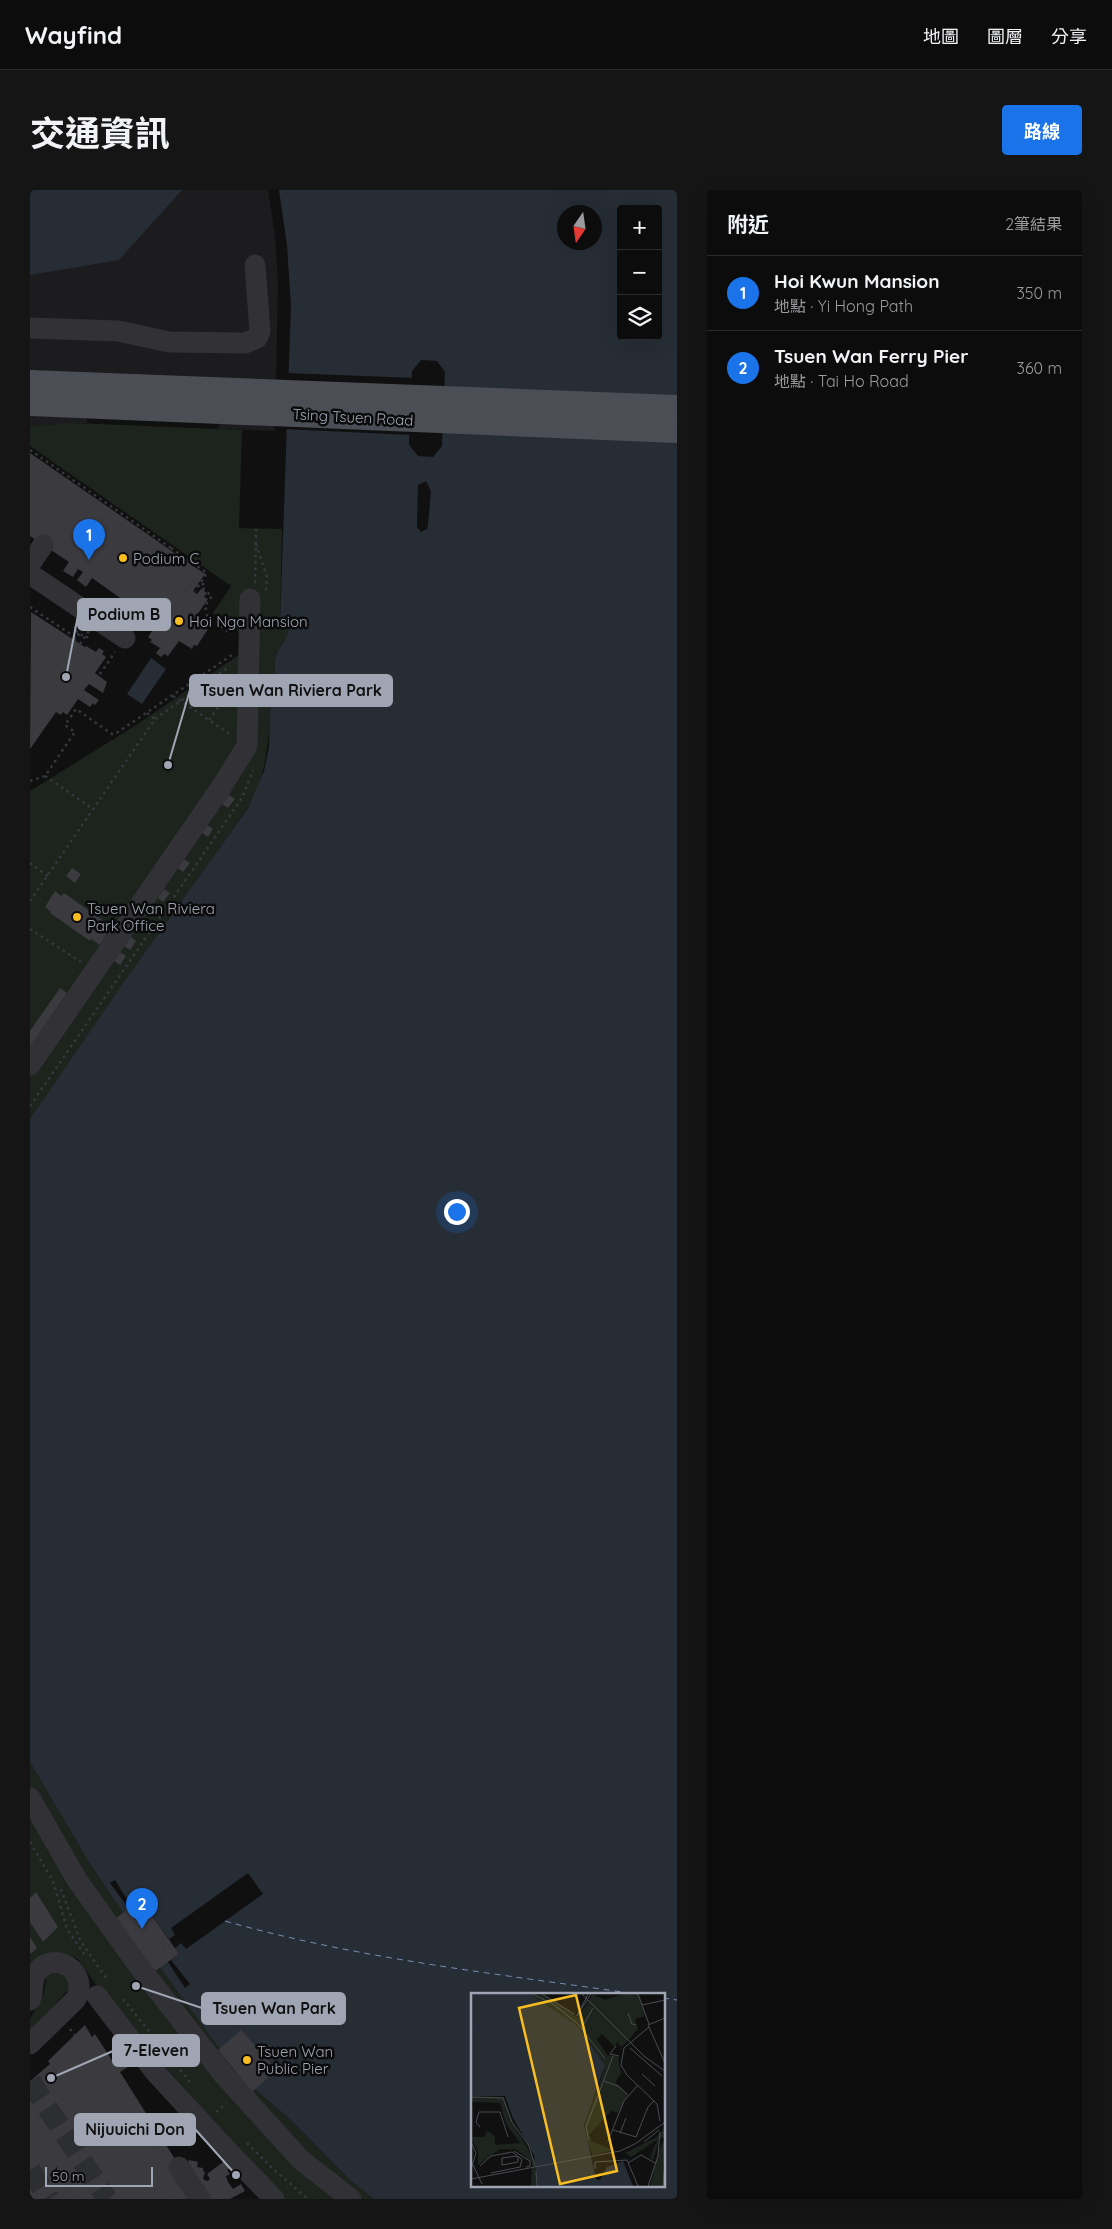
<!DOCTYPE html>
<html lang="zh-TW">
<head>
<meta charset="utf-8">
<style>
  body { margin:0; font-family:Quicksand,"Noto Sans TC",sans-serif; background:#151516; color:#f1f3f6 }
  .controls { position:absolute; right:15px; top:15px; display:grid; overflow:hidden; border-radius:5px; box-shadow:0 5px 20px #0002 }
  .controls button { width:45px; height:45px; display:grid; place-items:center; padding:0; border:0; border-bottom:1px solid #2c2c2e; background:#0c0c0d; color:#f1f3f6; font:25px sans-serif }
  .compass { position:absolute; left:527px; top:15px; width:45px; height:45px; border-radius:50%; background:#0c0c0d; box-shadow:0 5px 20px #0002; rotate:193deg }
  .scale { position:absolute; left:15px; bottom:12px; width:108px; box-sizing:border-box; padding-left:5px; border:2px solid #a0a5b3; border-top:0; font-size:14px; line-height:18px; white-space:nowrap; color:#a0a5b3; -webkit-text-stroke:4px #0b0b0c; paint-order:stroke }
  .you { position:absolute; left:426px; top:1021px; width:18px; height:18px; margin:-12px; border:4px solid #fff; border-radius:50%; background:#1a73e8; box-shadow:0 0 0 8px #1a73e833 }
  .badge { display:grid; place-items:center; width:32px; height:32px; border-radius:50%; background:#1a73e8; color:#fff; font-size:16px; font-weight:700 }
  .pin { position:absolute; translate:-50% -41px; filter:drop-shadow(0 1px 2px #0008) }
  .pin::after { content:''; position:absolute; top:26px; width:18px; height:15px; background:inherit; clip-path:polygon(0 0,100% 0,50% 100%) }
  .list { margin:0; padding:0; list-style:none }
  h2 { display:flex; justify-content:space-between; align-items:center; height:65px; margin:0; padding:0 20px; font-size:21px }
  h2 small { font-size:16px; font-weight:400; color:#9a9b9d }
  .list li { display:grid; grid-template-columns:32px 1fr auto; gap:15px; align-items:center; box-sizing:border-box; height:75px; padding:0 20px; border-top:1px solid #2c2c2e }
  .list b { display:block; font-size:19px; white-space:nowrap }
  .list p { margin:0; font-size:16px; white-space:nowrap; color:#9a9b9d }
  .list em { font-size:16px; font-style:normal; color:#9a9b9d }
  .icon { flex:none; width:28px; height:28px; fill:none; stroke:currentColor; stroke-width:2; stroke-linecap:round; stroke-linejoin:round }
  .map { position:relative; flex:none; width:647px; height:2009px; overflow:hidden; border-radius:5px }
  header { display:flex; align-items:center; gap:30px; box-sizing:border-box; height:70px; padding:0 25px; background:#0c0c0d; border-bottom:1px solid #2c2c2e }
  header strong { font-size:24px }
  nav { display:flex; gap:28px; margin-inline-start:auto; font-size:18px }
  .intro { display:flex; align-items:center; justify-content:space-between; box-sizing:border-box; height:120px; padding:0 30px }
  h1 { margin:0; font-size:35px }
  .button { padding:12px 22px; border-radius:5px; background:#1a73e8; color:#fff; font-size:18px; font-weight:700 }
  main { display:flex; gap:30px; padding:0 30px }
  aside { flex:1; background:#0c0c0d; border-radius:5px; box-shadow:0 5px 20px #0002 }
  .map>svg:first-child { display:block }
</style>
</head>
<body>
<header>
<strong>Wayfind</strong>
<nav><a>地圖</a><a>圖層</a><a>分享</a></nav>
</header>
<div class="intro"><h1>交通資訊</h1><a class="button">路線</a></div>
<main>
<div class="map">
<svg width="647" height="2009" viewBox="0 0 647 2009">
  <rect width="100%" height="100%" fill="#101011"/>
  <!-- built -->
  <polygon fill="#1c1c1e" points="0,0 238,0 245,47 248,92 245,241 189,239 190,211 57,206 57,233 0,236"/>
  <!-- green -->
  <g fill="#1c241d">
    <path d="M44,233L212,240L209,338L252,339L250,434L258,441C257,451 247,458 245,470C244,479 247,489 241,497C240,537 239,573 223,610L0,929V601L103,537L213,462L212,444L183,423L201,396L0,256V236Z"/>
    <polygon points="0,1572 60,1674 189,1858 225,1899 263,1932 322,1992 344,2009 253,2009 80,1815 48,1769 34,1763 18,1763 0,1777"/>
    <polygon points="28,1781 40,1792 38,1800 0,1842 0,1829 14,1803 16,1789 18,1785"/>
  </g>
  <!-- water -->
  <g fill="#262d35" fill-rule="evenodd">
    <polygon points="0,0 152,0 89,70 0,85"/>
    <path d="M249,0H647V2009H344L322,1992L263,1932L225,1899L189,1858L130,1777L60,1674L0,1572V929L92,795L218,618L234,581L239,557L241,497C247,489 244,479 245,470C247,458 257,451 258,441L250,434L261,116L257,55ZM591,19H628V146H591ZM534,22H564V52H534ZM391,170L407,171L415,182L412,256L403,267L388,266L379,255L382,181ZM396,291L401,301L398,335L397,339L391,342L387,337V332L388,295ZM442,1804H633V1995H442Z"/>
    <polygon points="121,468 136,479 112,514 97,504"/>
  </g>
  <!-- pier -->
  <g fill="#101011">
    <polygon points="256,183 385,188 382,245 254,239"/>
    <polygon points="218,1683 233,1704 156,1759 151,1753 145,1758 149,1764 141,1770 160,1794 155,1798 138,1772 80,1693 85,1690 102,1717 111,1710 139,1749 145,1745 141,1738"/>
  </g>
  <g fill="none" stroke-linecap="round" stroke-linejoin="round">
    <!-- ferry -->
    <g stroke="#7590b0" stroke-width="1" stroke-dasharray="6 5" stroke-linecap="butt">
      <path d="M195,1731C329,1769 469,1784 606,1804"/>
      <polyline points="633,1808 647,1810"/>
    </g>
  </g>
  <!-- building -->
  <g fill="#3a3a3f">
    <polygon points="0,263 175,384 163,401 167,404 171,399 177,403 174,407 178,409 167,425 179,433 176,438 178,439 167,456 164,455 162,459 149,451 138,466 134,464 131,467 126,463 130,458 120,452 122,450 118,447 127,434 62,388 56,397 47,390 53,382 48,379 43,387 33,381 39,372 0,346"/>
    <polygon points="1,422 55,457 56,456 66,462 69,458 74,461 72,464 76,467 65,483 77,492 73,503 59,494 54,500 69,510 65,515 63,513 60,517 48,509 37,525 33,522 31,525 26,522 0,559"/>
    <polygon points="199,605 205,609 198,618 192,614"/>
    <polygon points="177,635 183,639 178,647 172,643"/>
    <polygon points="154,669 160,673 153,682 148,678"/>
    <polygon points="42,678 51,684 45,693 36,686"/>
    <polygon points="134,699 140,703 133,712 128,708"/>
    <polygon points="25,701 31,706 34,703 74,731 72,734 80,739 70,755 61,749 60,751 20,723 21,722 15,717"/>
    <polygon points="101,747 106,751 100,760 94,756"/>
    <polygon points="90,762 96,766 90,775 84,771"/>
    <polygon points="30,798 37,803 0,857 0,841"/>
    <polygon points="6,1702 28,1737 13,1752 0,1732 0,1708"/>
    <polygon points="111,1710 149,1764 124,1782 86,1728"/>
    <polygon points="0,1747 7,1758 0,1764"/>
    <polygon points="55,1835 62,1847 65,1844 85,1875 94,1870 98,1877 90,1882 148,1974 158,1973 159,1970 168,1972 167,1977 173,1978 173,1981 175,1982 173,1989 177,1991 180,1989 177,1984 197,1969 202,1977 197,1980 200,1984 196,1986 198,1992 203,1999 211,1994 215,2001 200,2009 3,2009 0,2004 0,1891 20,1874 18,1871"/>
    <polygon points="211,1840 247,1880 222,1902 188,1860"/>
  </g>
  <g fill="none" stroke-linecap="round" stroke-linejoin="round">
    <!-- minor-tunnel -->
    <g stroke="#2d2e31" stroke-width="21" stroke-dasharray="21 11" stroke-linecap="butt">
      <polyline points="0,1891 77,2009"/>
      <polyline points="0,1980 19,2009"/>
    </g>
    <!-- path -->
    <g stroke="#37383d" stroke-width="2.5" stroke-dasharray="2.5 4" stroke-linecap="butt">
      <polyline points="0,260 141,358 142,355"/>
      <polyline points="226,354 237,387 236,401"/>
      <polyline points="141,358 177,383 165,401"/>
      <polyline points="225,393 226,339"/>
      <polyline points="167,395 182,406 175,416 178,428 202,444"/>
      <polyline points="172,395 176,391"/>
      <polyline points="0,417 45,447 48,443"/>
      <polyline points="78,417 80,413 90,421 92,419 81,410"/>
      <polyline points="125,436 130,440 163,392 167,395"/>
      <polyline points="46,437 43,439 56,448 59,444"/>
      <polyline points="42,454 44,451"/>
      <polyline points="70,484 85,462"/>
      <polyline points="143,506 200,544"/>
      <polyline points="117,523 125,529"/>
      <polyline points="179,530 199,502"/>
      <polyline points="15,586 63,619"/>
      <polyline points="0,591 15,586 45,542 35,535 46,519 82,544 85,544 202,465"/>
      <polyline points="0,673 18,686"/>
      <polyline points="0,711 125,529 200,476"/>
      <polyline points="0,739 51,772"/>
      <polyline points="0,916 212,608 223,580"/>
      <polyline points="0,1652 23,1691 37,1739 56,1767"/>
      <polyline points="31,1699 50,1750 78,1791"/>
      <polyline points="121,1763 142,1754"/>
      <polyline points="93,1809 160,1892"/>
      <polyline points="40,1839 48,1850"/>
      <polyline points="86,1893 132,1972"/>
      <polyline points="186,1922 197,1913"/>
      <polyline points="217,1953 242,1978 278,2009"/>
      <polyline points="126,1984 143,2009"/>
      <polyline points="32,1989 44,2009"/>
    </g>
    <!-- minor -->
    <g stroke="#313136" stroke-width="21">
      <polyline points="0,138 88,141 139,152 215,153 227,148 230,141 225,75"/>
      <polyline points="0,374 13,355"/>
      <polyline points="0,384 95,448"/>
      <polyline points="0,875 192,596 217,556 220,409"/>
      <polyline points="0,1608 47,1690 105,1771 193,1884 271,1970 321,2009"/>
      <polyline points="67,1806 126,1883 195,1958 244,2009"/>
      <path d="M0,1810C4,1802 1,1792 6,1784C22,1758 60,1780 46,1809L0,1854"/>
      <polyline points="149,1977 170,2009"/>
    </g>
    <!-- major -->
    <g stroke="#4c4e55" stroke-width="26">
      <polyline points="0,193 647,218"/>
      <polyline points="0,213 647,240"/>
    </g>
    <!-- path-bridge -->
    <g stroke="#37383d" stroke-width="2.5" stroke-dasharray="2.5 4" stroke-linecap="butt">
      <polyline points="167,395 174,399 177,398"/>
      <polyline points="44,451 51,441"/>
      <polyline points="50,454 83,406"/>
    </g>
  </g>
  <!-- markers -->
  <g fill="#f8be21" stroke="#0b0b0c" stroke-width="2">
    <circle cx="93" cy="368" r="5"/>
    <circle cx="149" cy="431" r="5"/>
    <circle cx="47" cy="727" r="5"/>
    <circle cx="217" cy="1870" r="5"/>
  </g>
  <g text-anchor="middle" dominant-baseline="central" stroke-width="5" stroke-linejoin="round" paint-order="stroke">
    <!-- street labels -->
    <g font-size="15" fill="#a0a5b3" stroke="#0b0b0c">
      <text transform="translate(323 227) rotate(3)">Tsing Tsuen Road</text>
    </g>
    <!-- poi labels -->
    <g font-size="15" fill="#a0a5b3" stroke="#0b0b0c" text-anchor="start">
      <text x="103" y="368">Podium C</text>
      <text x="159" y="431">Hoi Nga Mansion</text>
      <text x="57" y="718">Tsuen Wan Riviera<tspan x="57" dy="17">Park Office</tspan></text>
      <text x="227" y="1861">Tsuen Wan<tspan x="227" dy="17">Public Pier</tspan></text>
    </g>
  </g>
  <!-- overview -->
  <g transform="translate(441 1803)">
    <rect width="194" height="194" fill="#101011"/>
    <path d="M59,1L76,3L107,25L122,1L134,7L152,1H167L174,23L164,26L167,36L151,54L146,49L144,54L131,41L126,46L136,62L147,63L150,81L144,89L157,101L147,120L140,118L118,142L120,148L143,157L122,162L114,145V129L133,77ZM0,103L33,104L41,129L65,170L67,193H60L61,169L45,156H29L7,172V159L0,144H14L15,139L18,138L24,144V152L49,150L35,131L29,110L0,109ZM194,134V144L186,147L188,148L182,167L179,165L186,147L160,164L154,160L186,144ZM194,145V193H179L188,157Z" fill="#1c241d"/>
    <path d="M0,1H59L106,33L134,72L113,132L125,186L129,187L136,174L152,168L162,193H67L63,162L42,125L34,103H0Z" fill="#262d35"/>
    <path fill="none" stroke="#262d35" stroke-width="2.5" d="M0,37L93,31"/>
    <path fill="none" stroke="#4a4c52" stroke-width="1" d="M61,1L82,11L107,31L134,66M71,1L103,21M111,1L174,64L194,78M117,1L106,23L120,1M167,1L178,31M171,12L194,7M157,20L161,31L165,32M194,25L177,32L194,70M113,31L122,15M178,34L153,55L150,72L156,82L186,111L189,128M145,53L139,61L148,63M159,55L191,83M171,81L184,93M133,88L147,93L157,102M0,104L32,105L41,129L58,153L64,173M9,134L5,129L8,119H29L37,144M142,137L165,144L177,114L183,108M149,140L155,125M118,147L115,134L142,63M137,148L153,108L167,92M0,149L5,160L0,176M173,149L188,137M43,158L59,168V173L55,174M157,170L170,162L184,170M2,172L11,191M9,173L20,163L41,159L43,160L47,164V169L31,172V165L46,163L51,166L49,174L20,180M124,176V169L156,167L167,193M65,178L66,193M0,186L149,158L164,151L194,129M177,193L187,163L189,139M192,193L194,170"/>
    <path fill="#f8be21" fill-opacity="0.15" stroke="#f8be21" stroke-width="2.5" d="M105,2L146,178L89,191L48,15Z"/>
    <rect width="194" height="194" fill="none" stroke="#a0a5b3" stroke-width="2.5"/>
  </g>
  <!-- callouts -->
  <path fill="none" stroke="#a0a5b3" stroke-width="2" d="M36 487L48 425M138 575L160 500M106 1796L172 1818M21 1888L83 1861M206 1985L165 1939"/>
  <g fill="#a0a5b3" stroke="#0b0b0c" stroke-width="2">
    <circle cx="36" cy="487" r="5"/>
    <circle cx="138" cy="575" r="5"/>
    <circle cx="106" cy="1796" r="5"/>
    <circle cx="21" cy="1888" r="5"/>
    <circle cx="206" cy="1985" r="5"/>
  </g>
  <g fill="#a0a5b3" stroke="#a0a5b3" stroke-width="2">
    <rect x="48" y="409" width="92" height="31" rx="5"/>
    <rect x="160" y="485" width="202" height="31" rx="5"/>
    <rect x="172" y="1803" width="143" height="31" rx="5"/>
    <rect x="83" y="1845" width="86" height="31" rx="5"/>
    <rect x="45" y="1924" width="120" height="31" rx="5"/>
  </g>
  <g font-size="16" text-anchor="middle" font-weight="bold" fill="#111">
    <text x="94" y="430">Podium B</text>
    <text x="261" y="506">Tsuen Wan Riviera Park</text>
    <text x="244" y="1824">Tsuen Wan Park</text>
    <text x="126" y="1866">7-Eleven</text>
    <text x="105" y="1945">Nijuuichi Don</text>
  </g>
</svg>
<div class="controls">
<button>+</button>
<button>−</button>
<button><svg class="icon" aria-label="layers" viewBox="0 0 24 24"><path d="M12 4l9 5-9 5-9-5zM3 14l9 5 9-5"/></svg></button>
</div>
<svg class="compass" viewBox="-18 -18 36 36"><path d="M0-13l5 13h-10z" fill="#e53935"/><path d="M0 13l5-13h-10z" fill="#9a9b9d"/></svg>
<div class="scale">50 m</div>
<div class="you"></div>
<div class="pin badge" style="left:59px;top:370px">1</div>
<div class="pin badge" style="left:112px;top:1739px">2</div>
</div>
<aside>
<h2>附近<small>2筆結果</small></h2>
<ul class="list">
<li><span class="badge">1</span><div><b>Hoi Kwun Mansion</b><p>地點 · Yi Hong Path</p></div><em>350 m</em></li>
<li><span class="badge">2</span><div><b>Tsuen Wan Ferry Pier</b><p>地點 · Tai Ho Road</p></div><em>360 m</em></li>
</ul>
</aside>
</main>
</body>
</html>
